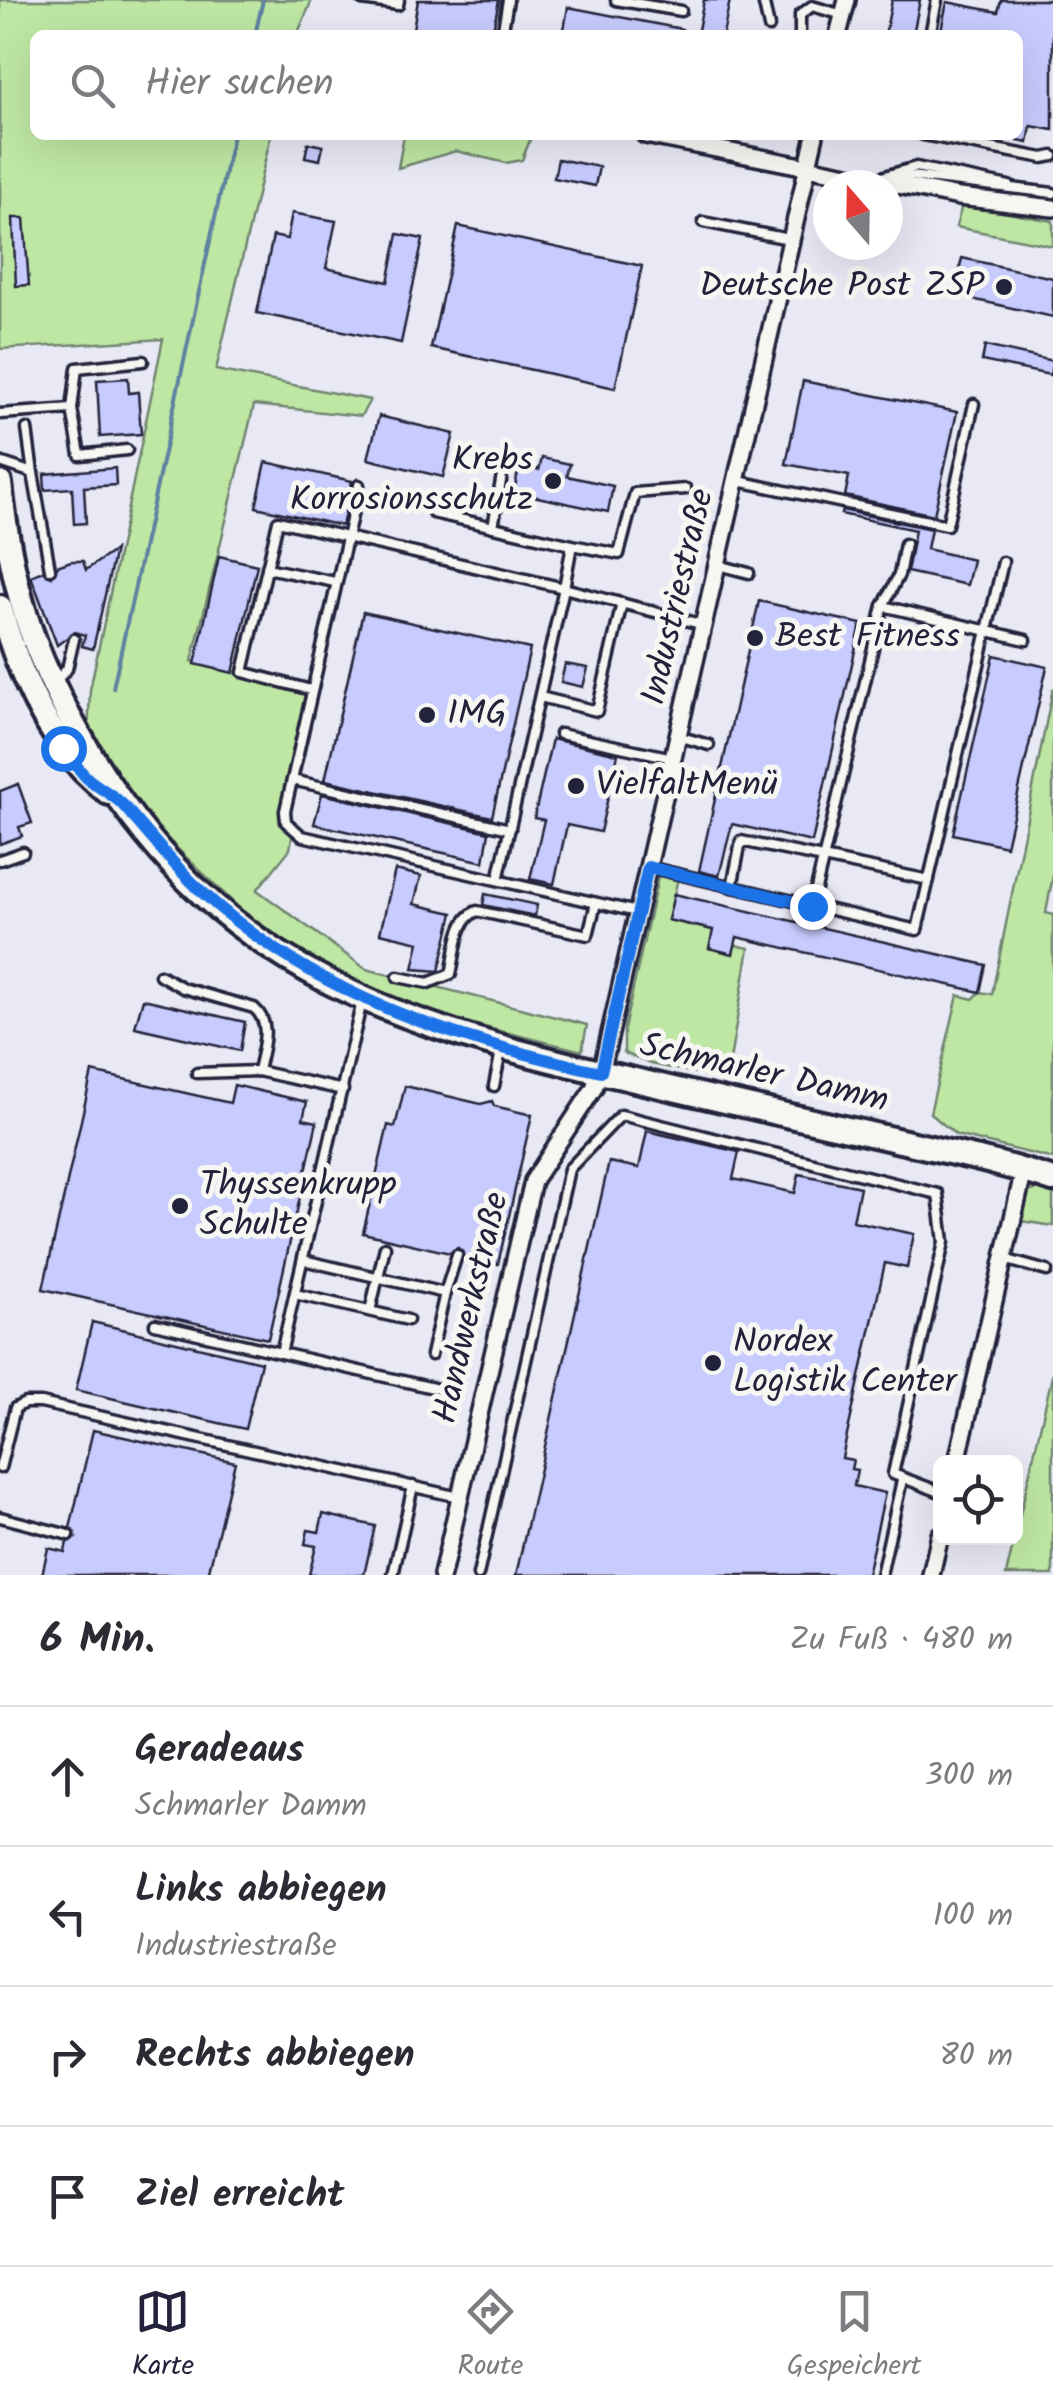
<!DOCTYPE html>
<html lang="de">
<head>
<meta charset="utf-8">
<style>
  body { margin:0; font-family:Kalam,sans-serif; background:#f2f2f3; color:#2b2b33 }
  .controls { position:absolute; right:30px; bottom:30px; display:grid; overflow:hidden; border-radius:15px; box-shadow:0 10px 40px #0002 }
  .controls button { width:90px; height:90px; display:grid; place-items:center; padding:0; border:0; border-bottom:2px solid #e1e1e2; background:#fff; color:#2b2b33; font:50px sans-serif }
  .compass { position:absolute; left:813px; top:170px; width:90px; height:90px; border-radius:50%; background:#fff; box-shadow:0 10px 40px #0002; rotate:340deg }
  .stop { position:absolute; width:30px; height:30px; margin:-22px; border:8px solid #1a73e8; border-radius:50%; background:#fff }
  .stop.end { background:#1a73e8; border-color:#fff; box-shadow:0 2px 10px #0008 }
  .list { margin:0; padding:0; list-style:none }
  h2 { display:flex; justify-content:space-between; align-items:center; height:130px; margin:0; padding:0 40px; font-size:42px }
  h2 small { font-size:32px; font-weight:400; color:#7c7c81 }
  .list li { display:grid; grid-template-columns:65px 1fr auto; gap:30px; align-items:center; box-sizing:border-box; height:140px; padding:0 40px; border-top:2px solid #e1e1e2 }
  .list b { display:block; font-size:38px; white-space:nowrap }
  .list p { margin:0; font-size:32px; white-space:nowrap; color:#7c7c81 }
  .list em { font-size:32px; font-style:normal; color:#7c7c81 }
  .icon { flex:none; width:55px; height:55px; fill:none; stroke:currentColor; stroke-width:2; stroke-linecap:round; stroke-linejoin:round }
  .map { position:relative; flex:none; width:1053px; height:1575px; overflow:hidden }
  .search { position:absolute; background:#fff; box-shadow:0 10px 40px #0002; left:30px; right:30px; top:30px; height:110px; display:flex; align-items:center; gap:25px; box-sizing:border-box; padding:0 35px; border-radius:15px; color:#7c7c81; font-size:38px }
  .sheet { height:690px; background:#fff }
  nav { display:flex; justify-content:space-around; align-items:center; box-sizing:border-box; height:140px; border-top:2px solid #e1e1e2; background:#fff; font-size:28px; color:#7c7c81 }
  nav a { display:grid; justify-items:center; gap:5px }
  nav .on { color:#22223b }
  .map>svg:first-child { display:block }
</style>
</head>
<body>
<div class="map">
<svg width="1053" height="1575" viewBox="0 0 1053 1575">
  <rect width="100%" height="100%" fill="#e8e9f5"/>
  <filter id="ink" filterUnits="userSpaceOnUse"><feTurbulence type="fractalNoise" baseFrequency=".01" numOctaves="2"/><feDisplacementMap in="SourceGraphic" scale="20" xChannelSelector="R" yChannelSelector="G"/><feConvolveMatrix kernelMatrix="1 2 1 2 8 2 1 2 1" color-interpolation-filters="sRGB"/></filter>
  <g filter="url(#ink)">
    <!-- green -->
    <g fill="#bee7a3" stroke="#70846f" stroke-width="2.5">
      <polygon points="0,0 312,0 297,35 35,35 35,135 271,135 216,370 370,400 361,416 254,405 192,661 311,690 285,811 293,832 290,849 257,890 366,969 587,1025 582,1051 399,1006 309,958 241,910 157,829 88,737 90,690 163,339 0,349"/>
      <polygon points="404,135 532,135 522,160 506,163 456,151 398,168"/>
      <polygon points="962,205 1053,221 1053,246 956,227"/>
      <polygon points="1053,688 1053,875 1046,913 1053,915 1053,1159 956,1135 930,1113 958,995 973,999 980,992 992,994"/>
      <polygon points="659,873 678,878 668,920 721,932 710,948 733,953 735,945 749,948 729,1066 769,1076 764,1086 651,1064 624,1053 624,1029"/>
      <polygon points="1045,1187 1053,1190 1053,1226 1021,1221 1018,1217 1028,1192"/>
      <polygon points="1053,1372 1053,1575 1006,1575"/>
    </g>
    <g fill="none" stroke-linecap="round" stroke-linejoin="round">
      <!-- stream -->
      <g stroke="#5f81a2" stroke-width="4">
        <polyline points="255,35 263,0"/>
        <polyline points="113,688 233,135"/>
      </g>
    </g>
    <!-- building -->
    <g fill="#c7cbfd" stroke="#22223b" stroke-width="2.5">
      <polygon points="418,0 499,0 492,35 412,35"/>
      <polygon points="704,0 730,0 723,35 697,35"/>
      <polygon points="892,0 920,0 913,35 885,35"/>
      <polygon points="1001,0 1053,0 1053,130 1031,126 1028,143 1018,141 1018,35 940,35 947,2 998,12"/>
      <polygon points="568,7 682,29 682,35 563,35"/>
      <polygon points="308,143 323,146 320,160 305,157"/>
      <polygon points="558,159 599,167 595,186 554,178"/>
      <polygon points="292,213 336,221 326,268 388,282 398,234 423,239 401,343 257,313 273,236 287,239"/>
      <polygon points="13,218 24,218 29,285 16,286"/>
      <polygon points="458,226 642,266 615,388 431,348"/>
      <polygon points="962,258 1053,278 1053,317 954,295"/>
      <polygon points="985,346 1053,361 1050,375 982,361"/>
      <polygon points="128,378 129,393 138,392 141,434 100,437 97,380"/>
      <polygon points="803,381 957,412 934,515 845,496 849,476 786,464"/>
      <polygon points="379,416 454,434 443,477 368,459"/>
      <polygon points="542,458 570,464 567,476 613,486 608,512 514,492 519,466 539,470"/>
      <polygon points="266,462 352,481 342,526 256,507"/>
      <polygon points="115,468 116,485 84,487 86,523 74,524 72,488 45,490 44,474"/>
      <polygon points="842,510 931,529 927,549 973,560 967,585 907,572 915,530 841,514"/>
      <polygon points="115,550 93,649 82,646 85,635 75,632 57,645 31,576 43,571 52,576 57,566 71,561 83,561 86,570"/>
      <polygon points="219,556 257,565 233,673 195,664"/>
      <polygon points="759,601 861,624 812,842 732,824 719,876 699,871"/>
      <polygon points="363,612 530,649 492,817 325,780"/>
      <polygon points="994,655 1047,667 1006,846 953,834"/>
      <polygon points="565,664 588,668 583,687 561,682"/>
      <polygon points="552,739 618,754 600,832 567,825 554,884 530,879 544,820 534,818"/>
      <polygon points="18,784 32,823 19,827 22,836 0,844 0,791"/>
      <polygon points="322,794 489,832 484,862 314,824"/>
      <polygon points="395,870 421,876 414,904 453,913 439,971 413,969 419,942 380,933"/>
      <polygon points="485,894 537,905 535,916 483,905"/>
      <polygon points="674,894 986,965 980,992 737,937 733,954 709,948 713,930 668,920"/>
      <polygon points="143,999 245,1022 240,1051 135,1027"/>
      <polygon points="92,1072 230,1103 234,1085 307,1102 303,1119 317,1122 268,1339 43,1289"/>
      <polygon points="405,1086 481,1104 492,1101 494,1106 532,1115 498,1264 464,1257 458,1248 450,1253 363,1233 388,1125 395,1127"/>
      <polygon points="647,1131 739,1152 733,1179 795,1193 799,1174 860,1187 853,1221 914,1234 907,1268 885,1263 842,1458 853,1460 851,1469 857,1470 854,1486 885,1493 867,1575 516,1575 609,1162 639,1168"/>
      <polygon points="92,1322 261,1362 245,1429 76,1390"/>
      <polygon points="93,1430 235,1462 208,1575 42,1575 48,1548 65,1552 67,1542 76,1538 70,1528"/>
      <polygon points="323,1514 375,1526 364,1575 309,1575 316,1546 305,1544 308,1530 319,1532"/>
    </g>
    <g fill="none" stroke-linecap="round" stroke-linejoin="round">
      <!-- lane casing -->
      <g stroke="#22223b" stroke-width="15">
        <g id="lane">
          <polyline points="362,0 398,5 399,0"/>
          <polyline points="616,0 681,11"/>
          <polyline points="763,0 769,27"/>
          <polyline points="502,35 508,0"/>
          <polyline points="800,35 800,15 812,6 843,15"/>
          <polyline points="930,35 937,0"/>
          <polyline points="923,135 1043,158 1053,156"/>
          <polyline points="878,178 916,167 1009,186"/>
          <polyline points="891,178 910,176 1053,193"/>
          <polyline points="703,222 789,239"/>
          <polyline points="72,409 80,455 127,450"/>
          <polyline points="0,414 72,409 77,368 143,361"/>
          <polyline points="27,429 33,473"/>
          <polyline points="0,462 33,473 50,569"/>
          <polyline points="464,462 503,469 493,527"/>
          <polyline points="743,482 947,525 974,404"/>
          <polyline points="359,485 285,811 286,822 302,836 637,912"/>
          <polyline points="433,513 572,545"/>
          <polyline points="718,565 749,573"/>
          <polyline points="267,568 335,582"/>
          <polyline points="883,606 1026,640"/>
          <polyline points="55,682 67,669 74,639"/>
          <polyline points="311,690 243,672 278,521 564,588 572,545 619,554 635,493 686,489"/>
          <polyline points="540,697 597,711 622,603"/>
          <polyline points="560,734 673,758"/>
          <polyline points="678,736 709,745"/>
          <polyline points="292,780 510,829"/>
          <polyline points="0,860 23,852"/>
          <polyline points="648,867 917,930 1003,562"/>
          <polyline points="498,880 564,588 704,625"/>
          <polyline points="732,887 741,841 929,880"/>
          <polyline points="812,906 883,606 899,575 905,544"/>
          <path d="M160,975L183,988L254,1008C273,1024 262,1049 258,1071"/>
          <path d="M398,977L428,983L451,974C456,954 456,919 477,911L588,935L596,903"/>
          <polyline points="197,1073 258,1071 343,1090"/>
          <polyline points="494,1086 501,1051"/>
          <polyline points="1004,1259 1047,1271"/>
          <polyline points="303,1260 445,1293 431,1355"/>
          <polyline points="445,1293 457,1255"/>
          <polyline points="295,1294 408,1320"/>
          <polyline points="370,1311 385,1247"/>
          <polyline points="155,1324 281,1353 362,1001"/>
          <polyline points="281,1353 442,1390"/>
          <polyline points="0,1468 15,1408 25,1403 41,1403 459,1497"/>
          <polyline points="0,1517 69,1535"/>
          <polyline points="393,1575 413,1486"/>
          <polyline points="478,1575 569,1169 621,1115 938,1194 944,1242 893,1474 940,1492"/>
          <polyline points="881,1575 902,1480"/>
        </g>
      </g>
      <!-- street casing -->
      <g stroke="#22223b" stroke-width="22">
        <g id="street">
          <polyline points="838,35 847,0"/>
          <polyline points="645,135 959,197 1053,208"/>
          <polyline points="957,1462 1024,1170"/>
          <polyline points="442,1575 533,1181 594,1088 604,1060 815,135"/>
          <polyline points="931,1575 940,1535"/>
        </g>
      </g>
      <!-- secondary casing -->
      <g stroke="#22223b" stroke-width="30">
        <g id="secondary">
          <path d="M0,483C12,597 37,667 97,765C225,973 403,1027 626,1078C715,1099 803,1119 892,1139C946,1152 1001,1162 1053,1180"/>
          <path d="M0,607C19,675 51,751 109,793"/>
        </g>
      </g>
      <!-- lane -->
      <use href="#lane" stroke="#f6f6f2" stroke-width="8"/>
      <!-- street -->
      <use href="#street" stroke="#f6f6f2" stroke-width="15"/>
      <!-- secondary -->
      <use href="#secondary" stroke="#f6f6f2" stroke-width="22"/>
    </g>
  </g>
  <g fill="none" stroke-linecap="round" stroke-linejoin="round" filter="url(#ink)">
    <!-- route -->
    <path stroke="#1a73e8" stroke-width="12" d="M63,748C71,758 78,769 87,778C98,788 113,794 124,806C149,835 173,865 201,891C314,996 454,1040 601,1072L648,867L812,906"/>
  </g>
  <!-- markers -->
  <g fill="#22223b" stroke="#f6f6f2" stroke-width="4">
    <circle cx="1004" cy="287" r="10"/>
    <circle cx="553" cy="481" r="10"/>
    <circle cx="755" cy="638" r="10"/>
    <circle cx="427" cy="715" r="10"/>
    <circle cx="576" cy="786" r="10"/>
    <circle cx="180" cy="1206" r="10"/>
    <circle cx="713" cy="1363" r="10"/>
  </g>
  <g text-anchor="middle" dominant-baseline="central" stroke-width="10" stroke-linejoin="round" paint-order="stroke">
    <!-- poi labels -->
    <g font-size="35" fill="#22223b" stroke="#f6f6f2" text-anchor="start">
      <text x="984" y="287" text-anchor="end">Deutsche Post ZSP</text>
      <text x="533" y="461" text-anchor="end">Krebs<tspan x="533" dy="40">Korrosionsschutz</tspan></text>
      <text x="775" y="638">Best Fitness</text>
      <text x="447" y="715">IMG</text>
      <text x="596" y="786">VielfaltMenü</text>
      <text x="200" y="1186">Thyssenkrupp<tspan x="200" dy="40">Schulte</tspan></text>
      <text x="733" y="1343">Nordex<tspan x="733" dy="40">Logistik Center</tspan></text>
    </g>
    <!-- street labels -->
    <g font-size="35" fill="#22223b" stroke="#f6f6f2">
      <text transform="translate(679 597) rotate(-77)">Industriestraße</text>
      <text transform="translate(764 1074) rotate(13)">Schmarler Damm</text>
      <text transform="translate(472 1308) rotate(-77)">Handwerkstraße</text>
    </g>
  </g>
</svg>
<div class="controls">
<button><svg class="icon" aria-label="locate" viewBox="0 0 24 24"><circle cx="12" cy="12" r="6"/><path d="M12 2v4M12 18v4M2 12h4M18 12h4"/></svg></button>
</div>
<svg class="compass" viewBox="-18 -18 36 36"><path d="M0-13l5 13h-10z" fill="#e53935"/><path d="M0 13l5-13h-10z" fill="#7c7c81"/></svg>
<div class="stop" style="left:63px;top:748px"></div>
<div class="stop end" style="left:812px;top:906px"></div>
<div class="search"><svg class="icon" aria-label="search" viewBox="0 0 24 24"><circle cx="10" cy="10" r="6"/><path d="M15 15l6 6"/></svg>Hier suchen</div>
</div>
<section class="sheet">
<h2>6 Min.<small>Zu Fuß · 480 m</small></h2>
<ul class="list">
<li><svg class="icon" aria-label="ahead" viewBox="0 0 24 24"><path d="M12 20V5M6 11l6-6 6 6"/></svg><div><b>Geradeaus</b><p>Schmarler Damm</p></div><em>300 m</em></li>
<li><svg class="icon" aria-label="left" viewBox="0 0 24 24"><path d="M17 20v-9H6M10 6l-5 5 5 5"/></svg><div><b>Links abbiegen</b><p>Industriestraße</p></div><em>100 m</em></li>
<li><svg class="icon" aria-label="right" viewBox="0 0 24 24"><path d="M7 20v-9h11M14 6l5 5-5 5"/></svg><div><b>Rechts abbiegen</b></div><em>80 m</em></li>
<li><svg class="icon" aria-label="arrive" viewBox="0 0 24 24"><path d="M6 21V4h12l-3 4 3 4H6"/></svg><div><b>Ziel erreicht</b></div></li>
</ul>
</section>
<nav>
<a class="on"><svg class="icon" aria-label="map" viewBox="0 0 24 24"><path d="M3 6l6-2 6 2 6-2v14l-6 2-6-2-6 2zM9 4v14M15 6v14"/></svg>Karte</a>
<a><svg class="icon" aria-label="directions" viewBox="0 0 24 24"><path d="M12 3l9 9-9 9-9-9zM9 14v-3h6M13 9l2 2-2 2"/></svg>Route</a>
<a><svg class="icon" aria-label="saved" viewBox="0 0 24 24"><path d="M7 4h10v16l-5-4-5 4z"/></svg>Gespeichert</a>
</nav>
</body>
</html>
